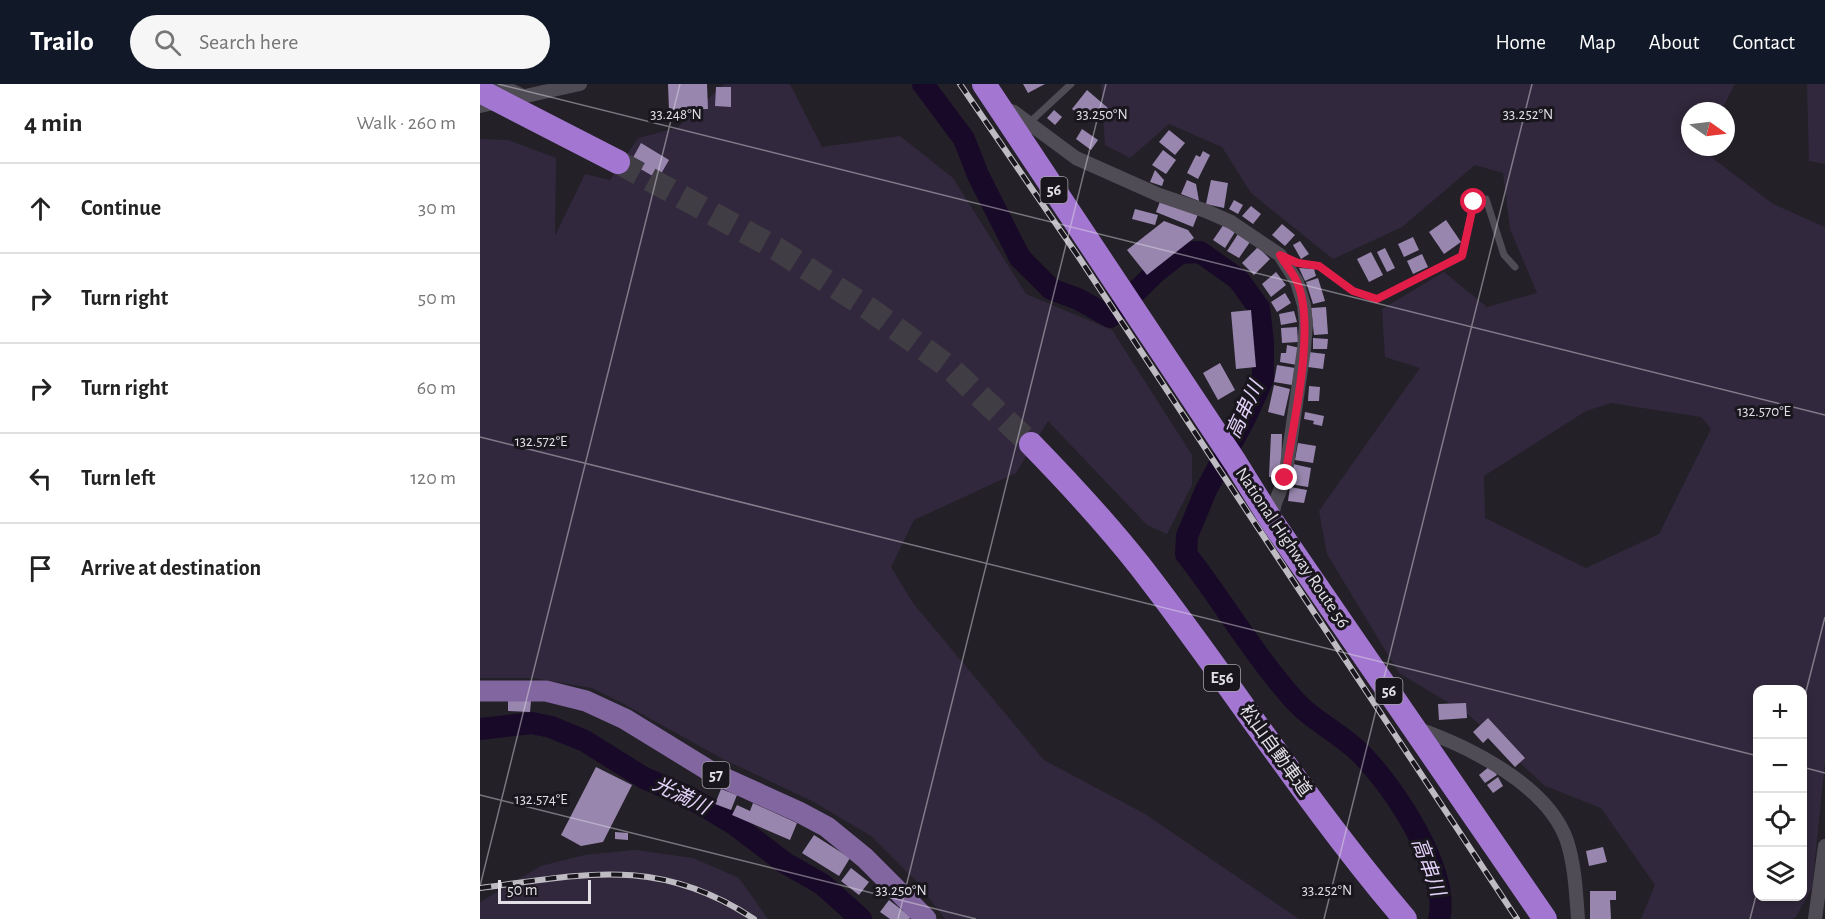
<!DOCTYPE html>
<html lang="en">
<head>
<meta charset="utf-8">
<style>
  body { margin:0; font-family:"Alegreya Sans","Noto Sans JP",sans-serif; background:#f6f6f6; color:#222 }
  .controls { position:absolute; right:18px; bottom:18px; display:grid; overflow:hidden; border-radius:12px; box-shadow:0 3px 9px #0003 }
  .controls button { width:54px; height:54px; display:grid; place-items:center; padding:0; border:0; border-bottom:2px solid #e0e0e0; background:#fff; color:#222; font:30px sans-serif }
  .compass { position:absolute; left:1201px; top:18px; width:54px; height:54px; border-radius:50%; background:#fff; box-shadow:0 3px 9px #0003; rotate:104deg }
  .scale { position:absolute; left:18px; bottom:15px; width:93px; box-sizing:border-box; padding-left:6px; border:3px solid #e2e0e6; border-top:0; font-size:16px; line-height:21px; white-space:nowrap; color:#e2e0e6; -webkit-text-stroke:4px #1a161e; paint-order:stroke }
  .stop { position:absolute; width:18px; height:18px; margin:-14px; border:4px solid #e11d48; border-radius:50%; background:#fff }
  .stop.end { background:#e11d48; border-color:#fff; box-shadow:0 2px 6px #0008 }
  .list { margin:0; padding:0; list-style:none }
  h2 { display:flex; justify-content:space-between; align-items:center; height:78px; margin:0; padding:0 24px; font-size:26px }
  h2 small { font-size:20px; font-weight:400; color:#767676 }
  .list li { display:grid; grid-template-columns:39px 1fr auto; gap:18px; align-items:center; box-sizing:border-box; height:90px; padding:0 24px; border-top:2px solid #e0e0e0 }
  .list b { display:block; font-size:22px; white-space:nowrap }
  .list em { font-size:20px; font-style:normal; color:#767676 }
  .icon { flex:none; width:33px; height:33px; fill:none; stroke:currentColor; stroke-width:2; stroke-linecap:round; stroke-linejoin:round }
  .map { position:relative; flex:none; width:1345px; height:835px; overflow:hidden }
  header { display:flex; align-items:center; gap:36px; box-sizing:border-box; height:84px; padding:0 30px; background:#111827; color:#fff }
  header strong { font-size:28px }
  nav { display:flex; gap:33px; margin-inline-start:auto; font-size:21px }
  .search { width:420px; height:54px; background:#f6f6f6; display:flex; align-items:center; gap:15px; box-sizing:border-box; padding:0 21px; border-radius:33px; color:#767676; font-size:22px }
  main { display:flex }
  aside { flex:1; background:#fff }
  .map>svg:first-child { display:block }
</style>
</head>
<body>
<header>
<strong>Trailo</strong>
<div class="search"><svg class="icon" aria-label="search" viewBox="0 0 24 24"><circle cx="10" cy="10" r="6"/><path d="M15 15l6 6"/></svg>Search here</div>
<nav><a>Home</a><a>Map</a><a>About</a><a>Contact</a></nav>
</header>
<main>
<aside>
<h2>4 min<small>Walk · 260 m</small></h2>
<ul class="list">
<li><svg class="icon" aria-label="ahead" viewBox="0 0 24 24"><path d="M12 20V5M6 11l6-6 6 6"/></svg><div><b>Continue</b></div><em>30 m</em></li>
<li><svg class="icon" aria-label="right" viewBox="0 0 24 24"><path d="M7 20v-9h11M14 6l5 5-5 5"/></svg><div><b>Turn right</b></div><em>50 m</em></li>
<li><svg class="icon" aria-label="right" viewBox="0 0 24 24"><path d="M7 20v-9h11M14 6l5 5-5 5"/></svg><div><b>Turn right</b></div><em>60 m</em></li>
<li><svg class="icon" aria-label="left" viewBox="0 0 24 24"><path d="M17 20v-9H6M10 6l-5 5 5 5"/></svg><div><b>Turn left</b></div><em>120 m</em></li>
<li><svg class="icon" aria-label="arrive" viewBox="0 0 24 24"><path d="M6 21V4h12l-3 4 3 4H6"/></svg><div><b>Arrive at destination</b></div></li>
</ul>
</aside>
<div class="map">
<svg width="1345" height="835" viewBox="0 0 1345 835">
  <rect width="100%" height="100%" fill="#232028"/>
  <!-- green -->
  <g fill="#32283d" fill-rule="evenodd">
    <polygon points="244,0 310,0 342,63 420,52 473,94 546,210 632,246 712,371 712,401 687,450 667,441 568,337 536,389 434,436 411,483 433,519 564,676 665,730 819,835 465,835 436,797 391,752 332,717 243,675 142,619 112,604 53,594 0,594 0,55 28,56 76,74 75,152 105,90 130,96 158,54 197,44"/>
    <path d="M621,0H1255L1241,27H1210V63H1223L1222,66L1293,120L1345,143V678L1332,804L1316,833L1313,835H1161L1175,801L1121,724L1065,702L989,631L919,589L847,470L839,427L940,284L905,273L902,225L964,188L1007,223L1057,209L1030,145L1023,89L995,81L922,143L853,175L771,109L742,63L689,40L650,74L625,61ZM1131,319L1221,333L1231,345L1179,450L1106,484L1005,434L1004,392L1106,327ZM1278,606H1322V812H1278Z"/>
    <polygon points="1327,0 1345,0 1345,80 1329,77"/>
    <polygon points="155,766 213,774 259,794 288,835 0,835 0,818 61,782 105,771"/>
  </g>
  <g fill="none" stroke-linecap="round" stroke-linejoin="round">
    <!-- river -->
    <g stroke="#190928" stroke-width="22">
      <path d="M443,0L484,55L498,91L540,174L571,205L598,215L630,233L677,187L700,169L720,168L758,195L779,224L783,258V295L764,336L726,406L707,452L706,470C736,508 761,550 791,588C802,602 814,618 828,629C845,643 867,655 882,671C914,703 971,789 959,835"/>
      <polyline points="0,645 52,639 71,643 105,657 164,694 209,713 254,740 305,779 342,800 381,835"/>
    </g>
  </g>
  <!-- building -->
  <g fill="#9886ae">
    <polygon points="188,0 227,0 228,25 189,26"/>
    <polygon points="543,0 565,0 548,9"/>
    <polygon points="236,3 251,3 251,23 235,22"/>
    <polygon points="607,6 628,24 617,37 608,28 603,34 592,25"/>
    <polygon points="574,26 582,33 575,41 567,34"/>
    <polygon points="602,45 618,56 611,66 596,55"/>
    <polygon points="689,46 705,59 695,71 679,58"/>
    <polygon points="161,59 189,76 178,95 150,79"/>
    <polygon points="683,66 696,76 686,90 672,81"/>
    <polygon points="723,67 730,71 718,95 707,89 716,71 720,73"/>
    <polygon points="675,86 684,96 682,102 670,98"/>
    <polygon points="707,96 716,100 719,117 701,110"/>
    <polygon points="731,96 748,99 744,124 726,120"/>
    <polygon points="681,115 718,130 713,143 676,128"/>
    <polygon points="754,116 763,121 758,130 749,125"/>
    <polygon points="771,122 781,130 773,140 762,132"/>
    <polygon points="655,125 678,131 675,141 652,135"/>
    <polygon points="966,136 981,158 964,170 949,148"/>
    <polygon points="684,137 708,146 714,154 667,191 647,166"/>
    <polygon points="744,140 755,148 745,164 733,156"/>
    <polygon points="802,140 815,151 805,162 792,151"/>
    <polygon points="758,150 770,158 759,174 747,167"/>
    <polygon points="933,153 939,166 924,173 918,160"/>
    <polygon points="820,157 829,170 821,175 813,161"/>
    <polygon points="778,163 790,175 774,191 762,179"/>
    <polygon points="905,164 915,184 907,188 897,168"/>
    <polygon points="891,168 903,191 889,198 877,175"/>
    <polygon points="942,170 948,183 933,190 927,177"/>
    <polygon points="819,184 834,185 836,192 825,197"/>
    <polygon points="796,188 806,201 791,213 782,200"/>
    <polygon points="838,194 845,217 833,220 826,198"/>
    <polygon points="805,209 811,219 797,228 791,218"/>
    <polygon points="846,223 848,250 834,251 831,224"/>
    <polygon points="771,226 776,283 756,285 751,228"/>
    <polygon points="814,227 817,238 801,241 799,230"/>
    <polygon points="817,243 818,258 802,259 801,244"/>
    <polygon points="833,254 848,255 847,265 833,265"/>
    <polygon points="807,261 820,264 817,281 800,278 801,269 806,269"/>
    <polygon points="829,268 845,270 843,285 828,283"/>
    <polygon points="740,279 755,306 738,316 723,289"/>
    <polygon points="797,281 815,284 812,301 794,298"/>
    <polygon points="794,301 810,305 804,332 788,328"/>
    <polygon points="829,302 840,303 839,317 828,317"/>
    <polygon points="825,328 844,332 842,342 833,340 834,337 824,335"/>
    <polygon points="791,350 802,350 801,393 789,393"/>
    <polygon points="818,359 836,362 833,379 815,376"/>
    <polygon points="813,380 831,384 828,403 810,400"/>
    <polygon points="810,403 827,406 824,419 808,417"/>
    <polygon points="28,616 51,617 50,628 28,627"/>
    <polygon points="986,619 987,634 959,636 958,620"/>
    <polygon points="1008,634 1045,674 1035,683 1008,654 1003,659 993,648"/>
    <polygon points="1010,682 1017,691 1005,699 999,691"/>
    <polygon points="116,683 152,701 123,758 101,762 81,751"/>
    <polygon points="1018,693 1023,702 1013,709 1007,701"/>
    <polygon points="241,705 257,711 251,726 235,720"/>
    <polygon points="273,719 317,739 310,756 252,731 257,721 270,727"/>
    <polygon points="135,748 148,749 148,756 135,755"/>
    <polygon points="334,751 370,774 359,792 322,769"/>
    <polygon points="1123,763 1127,778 1109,782 1106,767"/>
    <polygon points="371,784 389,798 379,811 361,797"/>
    <polygon points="1110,807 1136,807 1136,816 1130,816 1131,835 1110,835"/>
    <polygon points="409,816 431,833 429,835 410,835 400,828"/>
  </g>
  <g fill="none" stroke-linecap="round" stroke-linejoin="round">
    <!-- highway-tunnel -->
    <polyline stroke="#403d44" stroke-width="24" stroke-dasharray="24 12" stroke-linecap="butt" points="138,78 297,165 388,224 470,284 551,360"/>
    <!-- lane -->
    <g stroke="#504c55" stroke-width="7">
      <polyline points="549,39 591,0"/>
      <polyline points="805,173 818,179 839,182 873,207 897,215 982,172 994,118 1006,115 1024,171 1035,183"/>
    </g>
    <!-- street -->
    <g stroke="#504c55" stroke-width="14">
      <polyline points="18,0 43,12"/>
      <polyline points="0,22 100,0"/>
      <polyline points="524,25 534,28 596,74 679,111 726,127 751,138 800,171 817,198 824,221 826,240 824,265 805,394 795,419 791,436"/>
      <path d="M936,644C988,662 1068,701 1087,757C1095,782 1096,809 1098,835"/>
      <polyline points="1335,835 1345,762"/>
    </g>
    <!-- primary -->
    <polyline stroke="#82669f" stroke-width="21" points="0,607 66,607 106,617 145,635 233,689 319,728 347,743 385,774 446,835"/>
    <!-- highway -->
    <g stroke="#a377d1" stroke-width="24">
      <polyline points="504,0 755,378 791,436 1065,835"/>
      <polyline points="0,7 138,78"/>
      <path d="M551,360C589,399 626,439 660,482C750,598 829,723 925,835"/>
    </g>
    <!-- rail casing -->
    <g stroke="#bebbc2" stroke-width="6">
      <g id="rail">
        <polyline points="480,0 600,175 1037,835"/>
        <path d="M0,804C105,790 179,772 274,835"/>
      </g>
    </g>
    <!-- rail -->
    <use href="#rail" stroke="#1a161e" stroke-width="4" stroke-dasharray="11" stroke-linecap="butt"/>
  </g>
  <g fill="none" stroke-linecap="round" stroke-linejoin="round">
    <!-- route -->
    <path stroke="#e11d48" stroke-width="8" d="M805,394C812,344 837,243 817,198C813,189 805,180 800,171L818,179L839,182L873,207L897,215L982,172L994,118"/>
  </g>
  <!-- ticks -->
  <path fill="none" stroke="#e2e0e6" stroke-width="1.5" stroke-opacity="0.45" d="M18,0L1345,331M0,353L1278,672M1322,623L1345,533M1322,683L1345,689M0,711L496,835M0,802L200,0M418,835L626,0M844,835L1052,0M1270,835L1278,804"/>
  <g text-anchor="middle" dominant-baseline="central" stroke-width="6" stroke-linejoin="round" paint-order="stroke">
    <!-- shield labels -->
    <g fill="#1a161e" stroke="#a6a3aa" stroke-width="1.5">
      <rect x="560.5" y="93" width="27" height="26" rx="4.5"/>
      <rect x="724" y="581" width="36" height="26" rx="4.5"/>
      <rect x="895.5" y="594" width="27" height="26" rx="4.5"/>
      <rect x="222.5" y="678" width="27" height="26" rx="4.5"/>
    </g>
    <g font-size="16" font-weight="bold" fill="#e2e0e6">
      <text x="574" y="106">56</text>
      <text x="742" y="594">E56</text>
      <text x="909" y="607">56</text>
      <text x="236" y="691">57</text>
    </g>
    <!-- street labels -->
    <g font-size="18" fill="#e2e0e6" stroke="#1a161e">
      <text transform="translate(812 464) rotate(56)">National Highway Route 56</text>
      <text transform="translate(795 667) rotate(54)">松山自動車道</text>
    </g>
    <!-- water labels -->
    <g font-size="20" font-style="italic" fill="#e2d1f8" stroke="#1a161e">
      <text transform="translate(765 326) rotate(-65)">高串川</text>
      <text transform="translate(201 712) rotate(26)">光満川</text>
      <text transform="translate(948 783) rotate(70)">高串川</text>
    </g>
  </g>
  <g font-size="15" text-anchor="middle" fill="#e2e0e6" stroke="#1a161e" stroke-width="6" stroke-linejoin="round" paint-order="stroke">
    <text x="196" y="35">33.248°N</text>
    <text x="622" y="35">33.250°N</text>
    <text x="1048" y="35">33.252°N</text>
    <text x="1284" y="332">132.570°E</text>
    <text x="61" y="362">132.572°E</text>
    <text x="61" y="720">132.574°E</text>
    <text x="421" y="811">33.250°N</text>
    <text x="847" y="811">33.252°N</text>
  </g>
</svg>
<div class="controls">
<button>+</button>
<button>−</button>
<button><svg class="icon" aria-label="locate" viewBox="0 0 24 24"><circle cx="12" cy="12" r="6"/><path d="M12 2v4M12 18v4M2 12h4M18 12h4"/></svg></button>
<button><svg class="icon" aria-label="layers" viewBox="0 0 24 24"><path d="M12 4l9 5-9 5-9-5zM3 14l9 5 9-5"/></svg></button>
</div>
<svg class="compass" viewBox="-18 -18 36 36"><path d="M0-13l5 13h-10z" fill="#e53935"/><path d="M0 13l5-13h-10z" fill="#767676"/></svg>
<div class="scale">50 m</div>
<div class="stop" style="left:994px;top:118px"></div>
<div class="stop end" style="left:805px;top:394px"></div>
</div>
</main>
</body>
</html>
